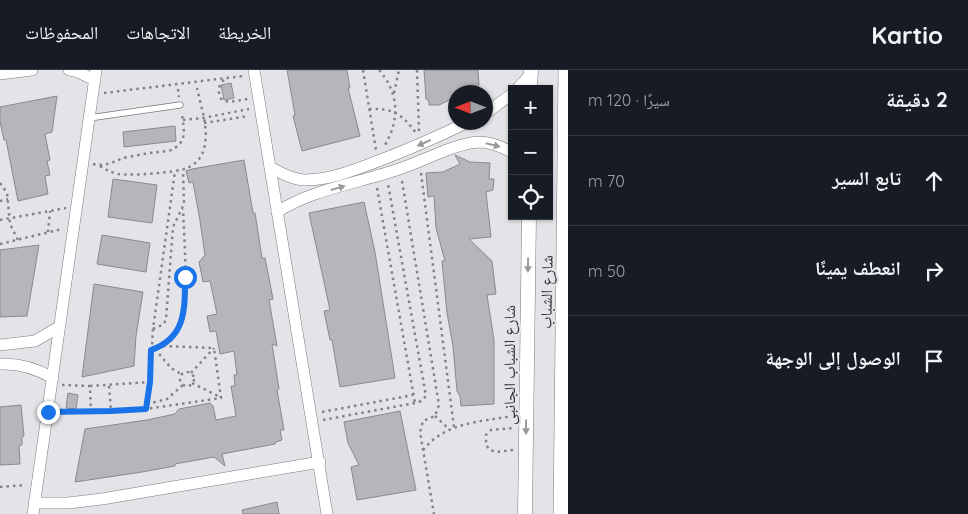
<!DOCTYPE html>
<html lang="ar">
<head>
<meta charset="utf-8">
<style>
  body { margin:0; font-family:Quicksand,"Noto Naskh Arabic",sans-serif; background:#242831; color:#f1f3f6; direction:rtl }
  .controls { position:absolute; right:15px; top:15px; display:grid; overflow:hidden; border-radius:0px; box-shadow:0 1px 4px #0004 }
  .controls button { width:45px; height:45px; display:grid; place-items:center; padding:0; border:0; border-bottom:1px solid #363941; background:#171b24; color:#f1f3f6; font:25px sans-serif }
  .compass { position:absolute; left:448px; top:15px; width:45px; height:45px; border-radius:50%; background:#171b24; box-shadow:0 1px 4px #0004; rotate:270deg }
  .stop { position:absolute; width:15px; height:15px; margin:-11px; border:4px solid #1a73e8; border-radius:50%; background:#fff }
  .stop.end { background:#1a73e8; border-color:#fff; box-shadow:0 1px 5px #0008 }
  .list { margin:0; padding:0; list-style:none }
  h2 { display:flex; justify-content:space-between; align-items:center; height:65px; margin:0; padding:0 20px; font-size:21px }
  h2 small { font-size:16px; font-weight:400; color:#9ea1a6 }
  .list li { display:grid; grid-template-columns:32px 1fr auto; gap:15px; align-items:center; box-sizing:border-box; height:90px; padding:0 20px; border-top:1px solid #363941 }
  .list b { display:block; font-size:19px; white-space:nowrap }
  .list em { font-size:16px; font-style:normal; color:#9ea1a6 }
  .icon { flex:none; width:28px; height:28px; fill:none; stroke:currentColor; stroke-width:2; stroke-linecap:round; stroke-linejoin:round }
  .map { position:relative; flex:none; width:568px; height:444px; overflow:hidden; direction:ltr }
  header { display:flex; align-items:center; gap:30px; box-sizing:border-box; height:70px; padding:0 25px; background:#171b24; border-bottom:1px solid #363941 }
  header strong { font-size:24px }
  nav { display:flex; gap:28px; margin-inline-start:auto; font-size:18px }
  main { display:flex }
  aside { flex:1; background:#171b24 }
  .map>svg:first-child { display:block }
</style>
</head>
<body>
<header>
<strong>Kartio</strong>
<nav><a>الخريطة</a><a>الاتجاهات</a><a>المحفوظات</a></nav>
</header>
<main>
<aside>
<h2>2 دقيقة<small>سيرًا · 120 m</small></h2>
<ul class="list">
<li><svg class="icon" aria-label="ahead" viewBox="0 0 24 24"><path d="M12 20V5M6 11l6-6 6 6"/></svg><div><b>تابع السير</b></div><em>70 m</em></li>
<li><svg class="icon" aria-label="right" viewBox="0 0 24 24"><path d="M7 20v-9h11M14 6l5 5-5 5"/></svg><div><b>انعطف يمينًا</b></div><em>50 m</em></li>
<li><svg class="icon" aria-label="arrive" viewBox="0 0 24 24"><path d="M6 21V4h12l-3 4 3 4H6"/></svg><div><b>الوصول إلى الوجهة</b></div></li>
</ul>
</aside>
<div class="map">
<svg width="568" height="444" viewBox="0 0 568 444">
  <rect width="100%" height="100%" fill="#e4e4e8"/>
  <!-- building -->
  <g fill="#b5b5ba" stroke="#8a8a8e">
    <polygon points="287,0 347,0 350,18 348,18 360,66 302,81 293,46 295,45"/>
    <polygon points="424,0 478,0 479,15 464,22 456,22 456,27 439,35 429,35 429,31 426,29"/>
    <polygon points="231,13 234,28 224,30 221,15"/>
    <polygon points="57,26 52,62 45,64 50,90 47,91 50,105 45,106 48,124 18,131 6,70 4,70 0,52 0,37"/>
    <polygon points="175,56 176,71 124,77 123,62"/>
    <polygon points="455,85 470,92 490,93 489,109 494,109 493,120 486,122 491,167 469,169 492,191 496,224 487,225 494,270 494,334 461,336 460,326 457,321 453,276 447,243 442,191 445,191 436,158 434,126 428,127 426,103 443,102 460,94"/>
    <polygon points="244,90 253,143 255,143 262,188 265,188 273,229 269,230 277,276 272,274 279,319 277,320 284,360 280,360 282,370 276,372 275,374 222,384 225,396 214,387 175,394 175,396 142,402 75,412 85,359 147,350 175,344 179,339 210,333 213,336 216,350 236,346 231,316 235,316 234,305 237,305 234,281 220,284 216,261 210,262 207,246 217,244 210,211 203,212 199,192 205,185 200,151 193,112 189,113 186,101 192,99"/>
    <polygon points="113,109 157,115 152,153 108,147"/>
    <polygon points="364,132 375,182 395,308 340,317 332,270 330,270 324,241 330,240 309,143"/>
    <polygon points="102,165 150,173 146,202 97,194"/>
    <polygon points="39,175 27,246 0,247 0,180"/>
    <polygon points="94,214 143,222 136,266 134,296 82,307"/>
    <polygon points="68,323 78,325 76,339 66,338"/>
    <polygon points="21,335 24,366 22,367 22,375 19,376 20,394 0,395 0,337"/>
    <polygon points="400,341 416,420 357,430 351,397 359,395 348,373 344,352"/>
    <polygon points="277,432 279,444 243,444 242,440"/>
  </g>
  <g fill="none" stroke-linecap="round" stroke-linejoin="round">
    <!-- service casing -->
    <g stroke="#7b7b7f" stroke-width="7">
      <polyline id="service" points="89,48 180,35"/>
    </g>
    <!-- minor casing -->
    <g stroke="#7b7b7f" stroke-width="12">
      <g id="minor">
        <polyline points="69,0 78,2 95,10"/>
        <polyline points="254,0 327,444"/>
        <polyline points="0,4 32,0"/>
        <polyline points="517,19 531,4"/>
        <polyline points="486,43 512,24"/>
        <path d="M270,97C281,103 293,110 306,110C329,110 351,101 373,93C405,81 437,67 468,52"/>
        <path d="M277,142C313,119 359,113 399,99C422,92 455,73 479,72C490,72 502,77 512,82"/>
        <polyline points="0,275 35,271 59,257"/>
        <path d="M0,294C20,293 36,298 53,308"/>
        <polyline points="34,433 68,433 102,429 320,392"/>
        <polyline points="33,444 96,0"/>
      </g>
    </g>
    <!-- tertiary casing -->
    <g stroke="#7b7b7f" stroke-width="15">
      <g id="tertiary">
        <polyline points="530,19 531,0"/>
        <polyline points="525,444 529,146"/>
      </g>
    </g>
    <!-- secondary casing -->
    <g stroke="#7b7b7f" stroke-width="16">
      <polyline id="secondary" points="561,444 566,0"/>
    </g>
    <!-- path -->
    <g stroke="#838386" stroke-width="2.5" stroke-dasharray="2.5 4" stroke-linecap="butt">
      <polyline points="363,0 376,80"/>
      <path d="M379,0C399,23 400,49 385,75"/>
      <polyline points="417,0 419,61"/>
      <path d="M224,10C218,15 217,23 222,30L229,32L248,29"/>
      <polyline points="178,19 179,27"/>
      <polyline points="104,23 243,6"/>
      <polyline points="394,23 399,0"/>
      <path d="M369,39C393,38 402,44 416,63"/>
      <polyline points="183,50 203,48 249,39"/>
      <polyline points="204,53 249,46"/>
      <path d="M93,94C109,97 114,90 128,87C142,84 155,82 169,81C188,73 184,61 182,44"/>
      <path d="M100,96C106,100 111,102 118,104C130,106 175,103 187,98C192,96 198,92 201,86C212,66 201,38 197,18"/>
      <polyline points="421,103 454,357"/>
      <polyline points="402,111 439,335 435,346 423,351 420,362 434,444"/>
      <polyline points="0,113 7,123 10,154 18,170"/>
      <polyline points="377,118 415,333"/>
      <polyline points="0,131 8,129"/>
      <polyline points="0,150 66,138"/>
      <polyline points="48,162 50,141"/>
      <polyline points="0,174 62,159"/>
      <polyline points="153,259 164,254 166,249 173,157 184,134 183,100"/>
      <polyline points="163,276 214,278"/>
      <polyline points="155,279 171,298 181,304"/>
      <path d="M151,280C163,277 172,271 178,260C190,239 184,165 183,139"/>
      <circle cx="187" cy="309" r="7"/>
      <polyline points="191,303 214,278"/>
      <polyline points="192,313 220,327"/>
      <polyline points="62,315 90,316 91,342"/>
      <polyline points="90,316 150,312"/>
      <polyline points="109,316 111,341"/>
      <polyline points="147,334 167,329 183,315"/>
      <polyline points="146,339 150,312 153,259 175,101"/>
      <polyline points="59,342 111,341 146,339 221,328 214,278"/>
      <polyline points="322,342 413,325"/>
      <polyline points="435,346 449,359"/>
      <polyline points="323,350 415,333 421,331 426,326 388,114"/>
      <path d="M423,380C446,352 479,352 513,346"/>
      <polyline points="513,380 497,382 490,380 486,375 486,365 491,360 513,358"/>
      <polyline points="0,417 26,415"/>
    </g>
    <!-- service -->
    <use href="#service" stroke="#fff" stroke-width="5.5"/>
    <!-- minor -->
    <use href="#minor" stroke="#fff" stroke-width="11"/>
    <!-- tertiary -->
    <use href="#tertiary" stroke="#fff" stroke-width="14"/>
    <!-- secondary -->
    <use href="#secondary" stroke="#fff" stroke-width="15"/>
  </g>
  <!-- one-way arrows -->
  <defs><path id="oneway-solid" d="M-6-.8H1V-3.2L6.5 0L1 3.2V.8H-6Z" transform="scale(1.25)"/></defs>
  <g fill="#9a9a9a">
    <use href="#oneway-solid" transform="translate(424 73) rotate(156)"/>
    <use href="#oneway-solid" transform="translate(493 75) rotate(14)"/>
    <use href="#oneway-solid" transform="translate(338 118) rotate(-16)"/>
    <use href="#oneway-solid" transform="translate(528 195) rotate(91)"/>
    <use href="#oneway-solid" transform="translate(526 357) rotate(90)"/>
  </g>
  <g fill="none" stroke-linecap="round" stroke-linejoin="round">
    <!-- route -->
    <path stroke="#1a73e8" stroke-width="6" d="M48,342L111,341L146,339L150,312L151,280C186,268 185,239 185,207"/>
  </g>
  <g text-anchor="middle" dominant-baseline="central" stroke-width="4.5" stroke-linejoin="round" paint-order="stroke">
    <!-- street labels -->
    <g font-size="16" fill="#343435" stroke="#e4e4e8">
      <text transform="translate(546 222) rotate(-89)">شارع الشباب</text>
      <text transform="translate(509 295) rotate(-90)">شارع الشباب الجانبى</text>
    </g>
  </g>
</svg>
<div class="controls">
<button>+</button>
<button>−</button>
<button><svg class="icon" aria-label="locate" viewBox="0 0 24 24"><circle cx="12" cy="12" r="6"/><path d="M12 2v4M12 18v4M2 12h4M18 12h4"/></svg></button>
</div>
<svg class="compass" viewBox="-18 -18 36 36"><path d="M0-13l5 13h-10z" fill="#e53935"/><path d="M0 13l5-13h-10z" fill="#9ea1a6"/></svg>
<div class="stop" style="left:185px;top:207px"></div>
<div class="stop end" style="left:48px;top:342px"></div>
</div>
</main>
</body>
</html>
